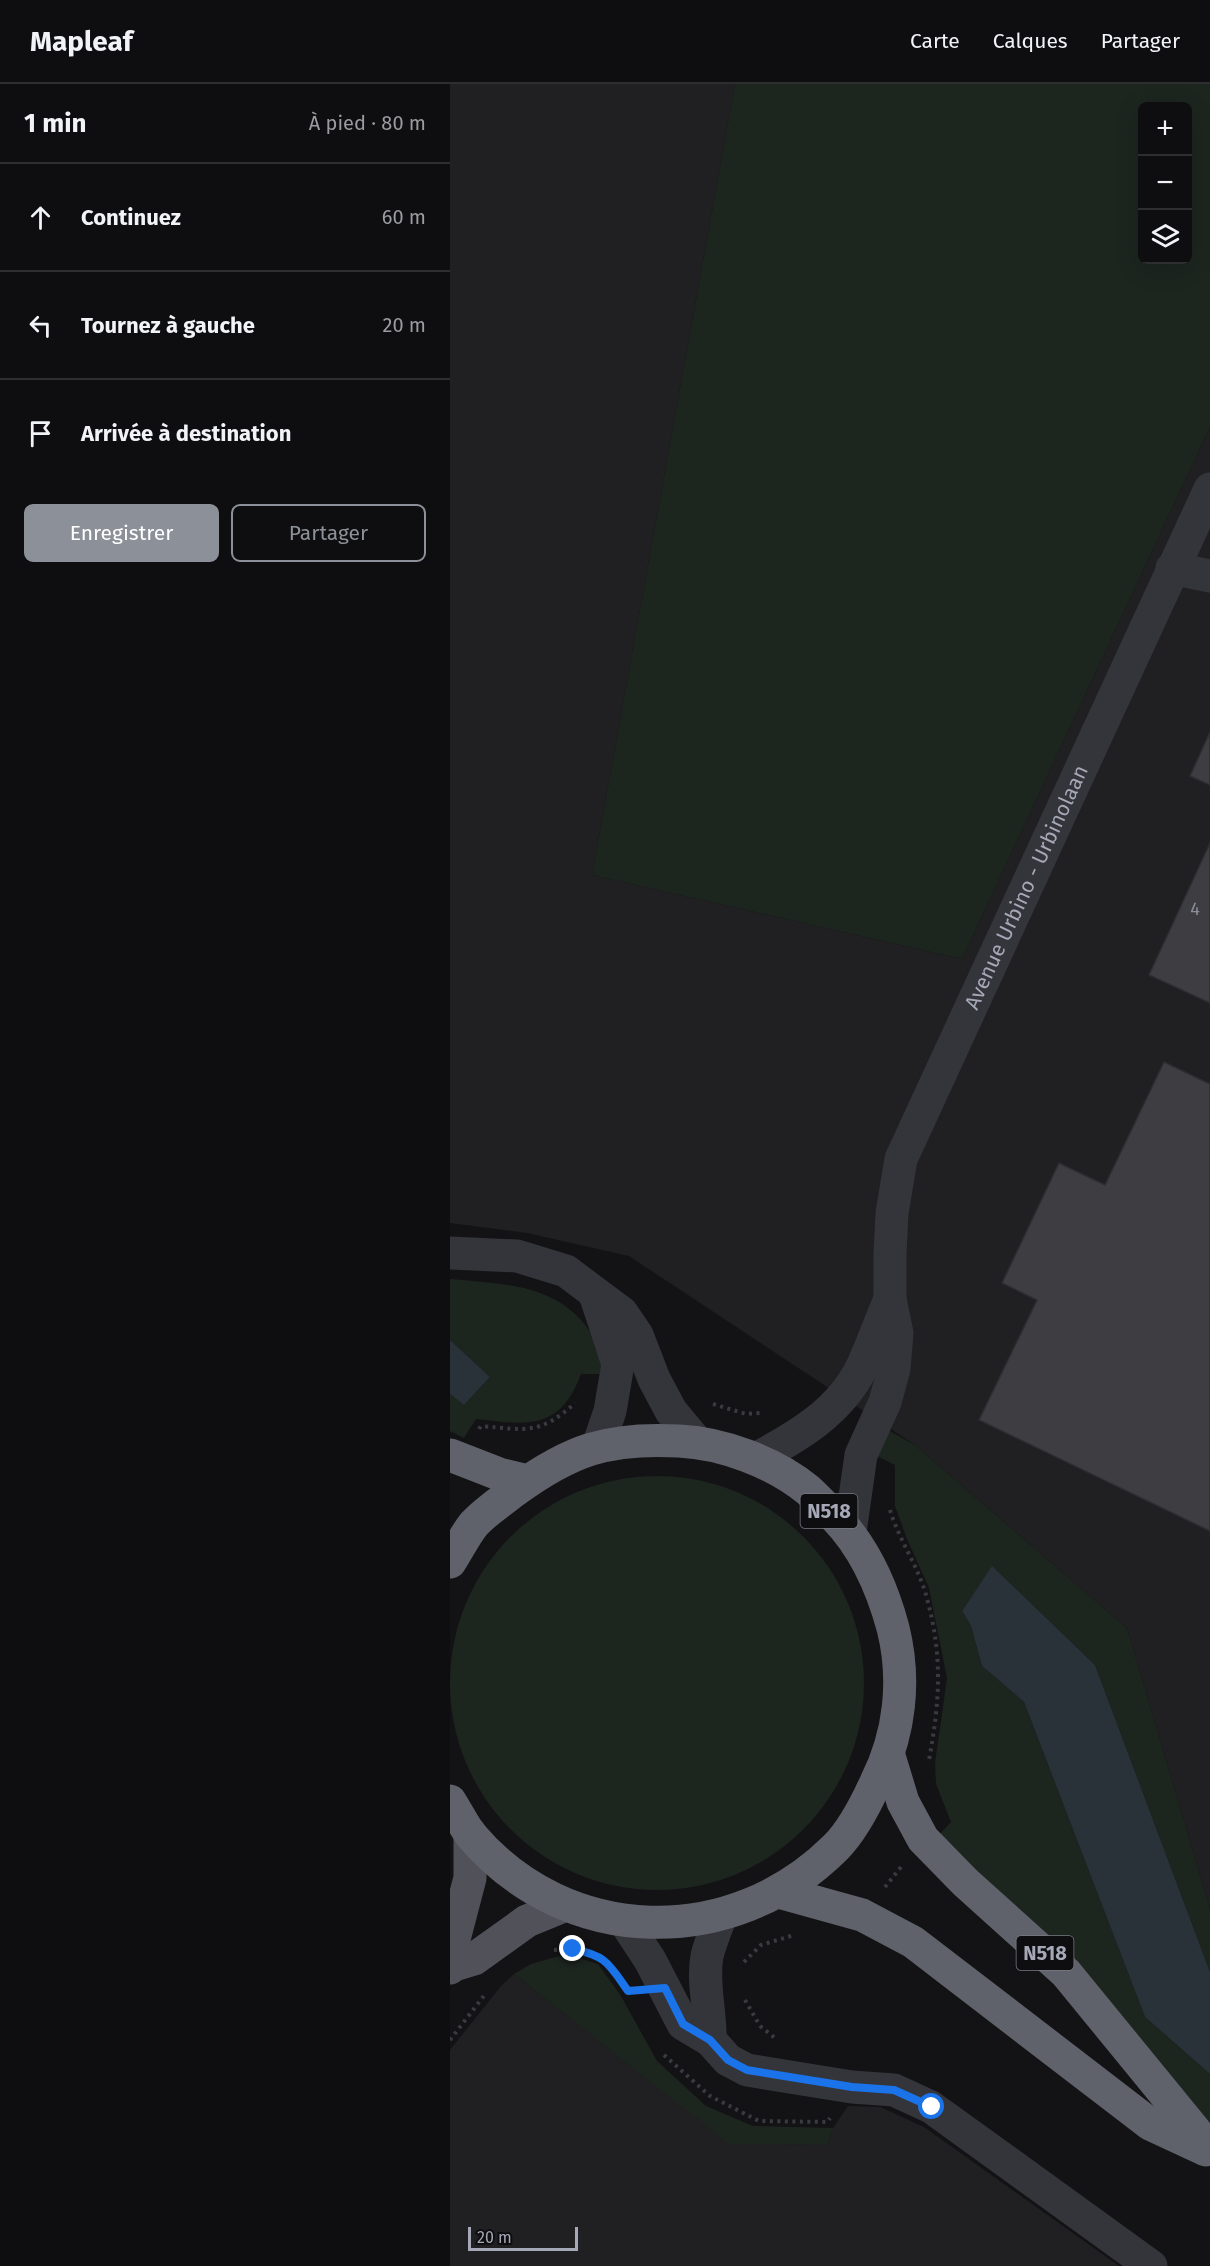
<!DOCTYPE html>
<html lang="fr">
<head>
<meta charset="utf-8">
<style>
  body { margin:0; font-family:"Fira Sans",sans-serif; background:#171719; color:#f1f3f6 }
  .controls { position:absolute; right:18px; top:18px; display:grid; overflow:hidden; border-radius:9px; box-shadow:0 6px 24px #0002 }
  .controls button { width:54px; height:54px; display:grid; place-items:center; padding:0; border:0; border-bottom:2px solid #2e2e30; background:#0e0e10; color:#f1f3f6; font:30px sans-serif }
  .scale { position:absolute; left:18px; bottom:15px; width:110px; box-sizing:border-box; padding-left:6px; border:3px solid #a5a8b6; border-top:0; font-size:16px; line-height:21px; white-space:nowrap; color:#a5a8b6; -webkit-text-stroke:4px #0e0e10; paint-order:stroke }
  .stop { position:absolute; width:18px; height:18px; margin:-14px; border:4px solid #1a73e8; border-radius:50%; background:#fff }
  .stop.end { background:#1a73e8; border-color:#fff; box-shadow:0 2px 6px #0008 }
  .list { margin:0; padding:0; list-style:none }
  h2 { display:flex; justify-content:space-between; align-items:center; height:78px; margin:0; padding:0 24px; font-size:26px }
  h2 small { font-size:20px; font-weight:400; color:#9b9c9f }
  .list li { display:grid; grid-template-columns:39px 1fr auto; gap:18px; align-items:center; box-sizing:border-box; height:108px; padding:0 24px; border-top:2px solid #2e2e30 }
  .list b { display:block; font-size:22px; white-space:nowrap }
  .list em { font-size:20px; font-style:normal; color:#9b9c9f }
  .actions { display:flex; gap:12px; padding:18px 24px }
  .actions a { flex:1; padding:14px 0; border:2px solid #8c9099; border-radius:9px; text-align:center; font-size:21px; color:#8c9099 }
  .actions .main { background:#8c9099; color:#fff }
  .icon { flex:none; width:33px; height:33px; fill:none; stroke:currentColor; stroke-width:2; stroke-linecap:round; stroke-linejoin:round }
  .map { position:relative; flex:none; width:760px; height:2182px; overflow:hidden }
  header { display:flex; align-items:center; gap:36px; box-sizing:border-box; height:84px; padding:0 30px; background:#0e0e10; border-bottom:2px solid #2e2e30 }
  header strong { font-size:28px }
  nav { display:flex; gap:33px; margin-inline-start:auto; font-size:21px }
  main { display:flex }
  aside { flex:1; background:#0e0e10 }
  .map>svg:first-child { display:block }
</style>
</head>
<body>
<header>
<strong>Mapleaf</strong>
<nav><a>Carte</a><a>Calques</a><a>Partager</a></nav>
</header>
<main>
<aside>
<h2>1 min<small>À pied · 80 m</small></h2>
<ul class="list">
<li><svg class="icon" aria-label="ahead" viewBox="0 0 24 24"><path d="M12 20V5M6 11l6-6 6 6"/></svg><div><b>Continuez</b></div><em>60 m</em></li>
<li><svg class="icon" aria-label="left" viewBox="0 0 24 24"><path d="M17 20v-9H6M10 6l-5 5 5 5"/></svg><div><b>Tournez à gauche</b></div><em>20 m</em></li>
<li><svg class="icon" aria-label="arrive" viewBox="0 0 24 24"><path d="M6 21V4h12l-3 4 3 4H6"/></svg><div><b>Arrivée à destination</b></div></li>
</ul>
<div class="actions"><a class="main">Enregistrer</a><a>Partager</a></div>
</aside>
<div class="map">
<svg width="760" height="2182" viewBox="0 0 760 2182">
  <rect width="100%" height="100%" fill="#131315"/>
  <!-- built -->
  <g fill="#201f22">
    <polygon points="0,0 285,0 142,791 512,875 760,343 760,1825 677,1544 465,1361 179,1172 77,1149 0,1139"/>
    <polygon points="64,1890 279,2059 378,2061 383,2044 398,2022 430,2023 474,2043 669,2182 0,2182 0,1966 51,1902"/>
  </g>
  <!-- green -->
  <g fill="#1d251f" fill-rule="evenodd">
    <path d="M285,0H760V343L512,875L142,791ZM692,22H738V176H692Z"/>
    <path d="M0,1195C50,1200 103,1199 136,1242C147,1257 152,1271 153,1290H131C110,1347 77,1341 26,1335L14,1354L0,1347V1310L14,1321L40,1293L0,1256Z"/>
    <polygon points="438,1346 465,1361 677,1544 760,1825 760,1888 645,1581 542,1483 512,1527 521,1542 532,1582 574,1618 695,1933 760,1990 760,2038 735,2019 486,1754 501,1738 486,1700 485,1679 497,1594 479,1504 457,1455 445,1422 445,1381 425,1371"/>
    <circle cx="207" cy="1599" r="207"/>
    <polygon points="116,1870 148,1880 171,1912 207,1977 256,2022 303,2042 383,2044 378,2061 279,2060 64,1890 81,1880"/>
  </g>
  <!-- water -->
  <g fill="#293139">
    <polygon points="0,1256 40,1293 14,1321 0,1310"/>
    <polygon points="542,1482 645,1581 760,1888 760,1990 695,1933 574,1618 532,1582 521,1542 512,1527"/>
  </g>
  <!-- building -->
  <g fill="#3e3d42" stroke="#2e2d31" stroke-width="1.5">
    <polygon points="760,648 760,701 740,692"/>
    <polygon points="760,759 760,919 699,891"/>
    <polygon points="714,978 760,1000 760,1447 529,1336 587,1216 552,1199 609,1079 655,1101"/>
  </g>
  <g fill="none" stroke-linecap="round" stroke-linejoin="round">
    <!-- path -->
    <g stroke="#3a3b41" stroke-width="4" stroke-dasharray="3 4.5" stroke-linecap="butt">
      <polyline points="263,1320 296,1330 311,1329"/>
      <path d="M29,1345L31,1342C76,1346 90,1351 125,1319"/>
      <path d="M440,1426C449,1456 468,1482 476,1511C493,1571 490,1616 479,1676"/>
      <polyline points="435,1803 451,1783"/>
      <path d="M104,1866C125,1865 141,1866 158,1879"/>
      <polyline points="294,1878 311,1861 344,1851"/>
      <polyline points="295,1916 310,1942 325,1954"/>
      <polyline points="0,1956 36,1909"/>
      <polyline points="214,1971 260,2012 309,2037 377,2038 380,2034"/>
    </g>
    <!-- minor -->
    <g stroke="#34353a" stroke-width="33">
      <polyline points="722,484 760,492"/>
      <polyline points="0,1169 67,1172 116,1187 172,1229 187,1251 204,1295 221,1327 246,1357"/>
      <polyline points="145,1210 168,1280 160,1327 148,1362"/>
      <path d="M305,1375C347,1353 390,1328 412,1283C422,1261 430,1238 440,1215"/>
      <path id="s1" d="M400,1448L411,1371L435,1318L444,1285L447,1249L440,1215V1170L442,1129L451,1075L760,405"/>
      <polyline points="175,1838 200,1876 233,1940 260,1956 278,1976 297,1986 402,2003 444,2006 481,2023 701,2182"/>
      <path d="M260,1956C261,1929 252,1899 257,1872C260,1859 266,1845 271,1832"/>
    </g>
    <!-- major -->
    <g stroke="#505159" stroke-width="33">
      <polyline points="1,1882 24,1875 77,1837 116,1821"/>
      <polyline points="0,1884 3,1859 20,1794 20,1749"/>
    </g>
    <!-- highway -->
    <g stroke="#60626b" stroke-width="33">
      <polyline points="0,1371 49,1390 78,1397"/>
      <path d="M0,1478C8,1466 15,1451 24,1440C35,1428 50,1418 63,1408C120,1366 158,1353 229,1357C272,1359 324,1378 358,1406C367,1414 376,1424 385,1433C415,1464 432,1503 443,1544C456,1596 450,1650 426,1698C416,1720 403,1746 386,1763C282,1867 116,1864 20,1750C13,1740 7,1728 0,1717"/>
      <polyline points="439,1672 453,1718 473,1755 515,1798 616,1889 760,2065"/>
      <polyline points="329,1808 412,1831 463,1858 700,2040 756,2066"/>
    </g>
  </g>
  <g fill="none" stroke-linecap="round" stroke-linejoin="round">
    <!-- route -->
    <path stroke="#1a73e8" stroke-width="8" d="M123,1865C157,1872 159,1880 178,1907L215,1904L233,1940L260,1956L278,1976L297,1986L402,2003L444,2006L482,2023"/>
  </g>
  <g text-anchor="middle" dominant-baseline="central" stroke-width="5" stroke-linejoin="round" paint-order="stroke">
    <!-- number labels -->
    <g font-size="18" fill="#8b8d99">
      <text x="745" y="825">4</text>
    </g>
    <!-- shield labels -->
    <g fill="#0e0e10" stroke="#787a84" stroke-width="1.5">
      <rect x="350.5" y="1410" width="57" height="34" rx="4.5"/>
      <rect x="566.5" y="1852" width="57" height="34" rx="4.5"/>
    </g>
    <g font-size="20" font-weight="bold" fill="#a5a8b6">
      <text x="379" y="1427">N518</text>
      <text x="595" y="1869">N518</text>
    </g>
    <!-- street labels -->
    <g font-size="21" fill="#a5a8b6" stroke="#0e0e10">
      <text stroke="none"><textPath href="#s1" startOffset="681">Avenue Urbino - Urbinolaan</textPath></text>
    </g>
  </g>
</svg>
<div class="controls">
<button>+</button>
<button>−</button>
<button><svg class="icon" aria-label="layers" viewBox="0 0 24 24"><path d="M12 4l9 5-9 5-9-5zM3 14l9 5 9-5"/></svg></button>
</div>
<div class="scale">20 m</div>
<div class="stop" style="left:482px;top:2023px"></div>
<div class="stop end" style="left:123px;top:1865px"></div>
</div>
</main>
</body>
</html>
